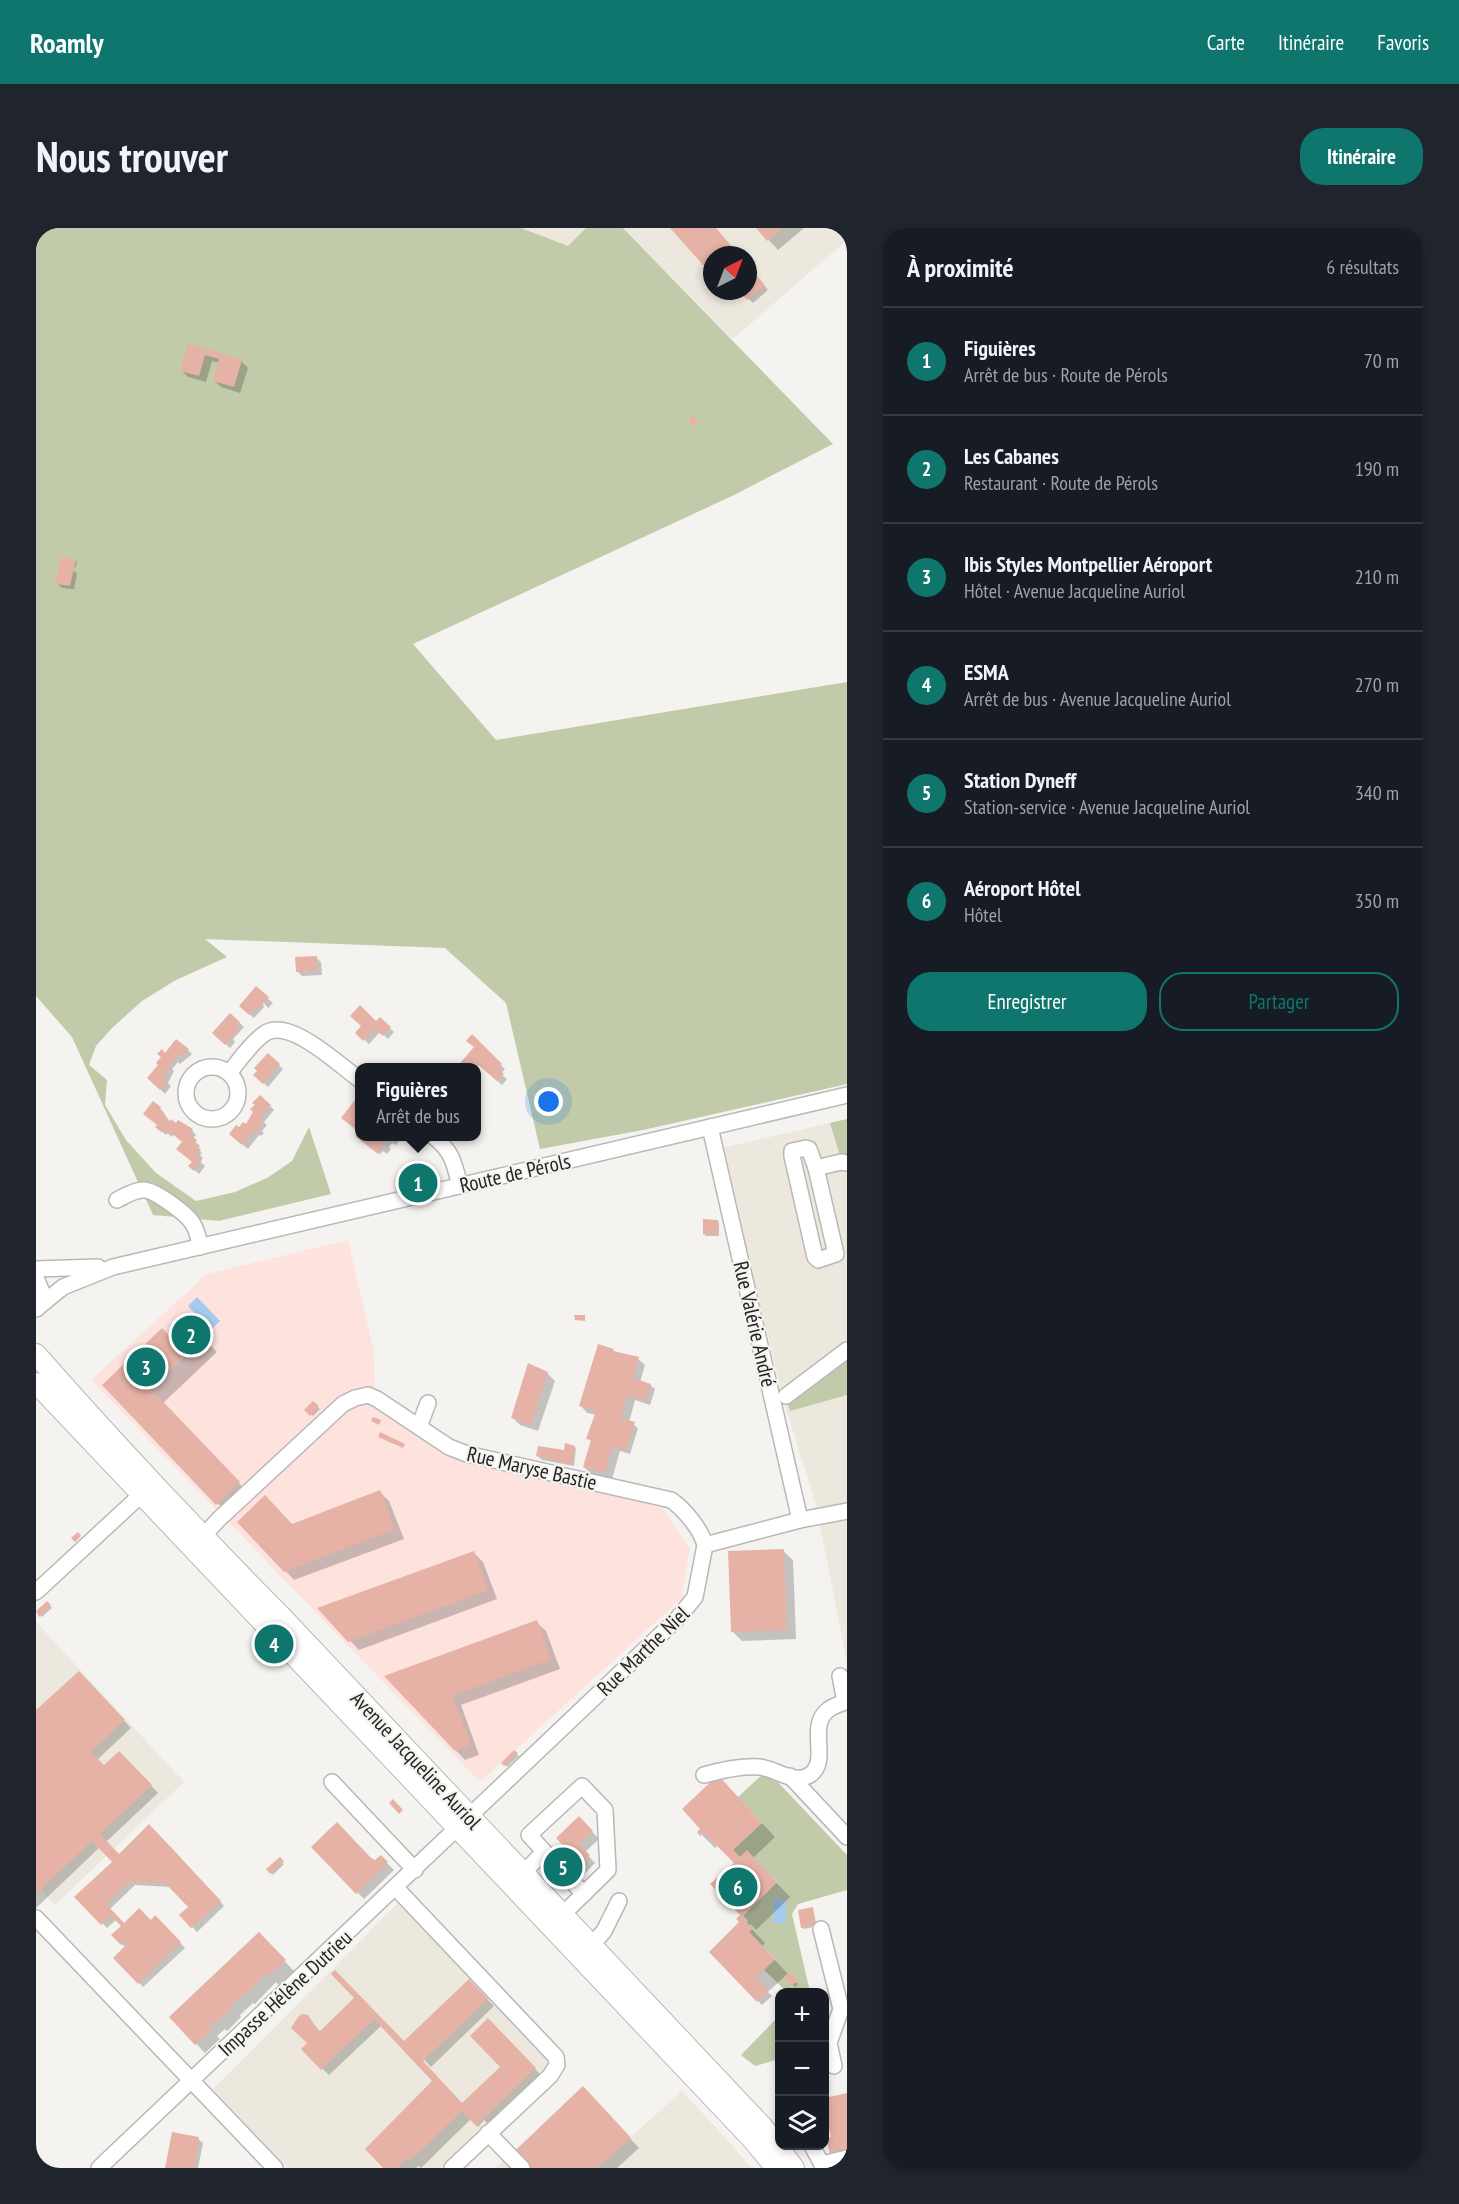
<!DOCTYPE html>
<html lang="fr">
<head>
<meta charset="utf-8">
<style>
  body { margin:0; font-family:"PT Sans Narrow",sans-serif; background:#20242c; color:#f1f3f6 }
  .controls { position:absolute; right:18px; bottom:18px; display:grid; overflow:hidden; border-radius:12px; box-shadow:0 3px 9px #0003 }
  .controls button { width:54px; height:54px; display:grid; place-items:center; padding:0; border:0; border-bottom:2px solid #363941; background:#171b24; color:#f1f3f6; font:30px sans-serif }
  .compass { position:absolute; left:667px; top:18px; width:54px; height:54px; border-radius:50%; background:#171b24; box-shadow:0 3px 9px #0003; rotate:42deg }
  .you { position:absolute; left:513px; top:874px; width:21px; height:21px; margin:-15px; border:4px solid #fff; border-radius:50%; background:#1a73e8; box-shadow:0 0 0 9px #1a73e833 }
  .badge { display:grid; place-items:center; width:39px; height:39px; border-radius:50%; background:#0f766e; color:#fff; font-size:20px; font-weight:700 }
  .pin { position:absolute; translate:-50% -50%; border:3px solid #fff; box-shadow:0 2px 6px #0006 }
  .popup { position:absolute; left:319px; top:835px; width:126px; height:78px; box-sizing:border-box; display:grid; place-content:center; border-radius:12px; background:#171b24; filter:drop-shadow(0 2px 4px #0005); font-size:20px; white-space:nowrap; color:#9ea1a6 }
  .popup b { font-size:22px; color:#f1f3f6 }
  .popup::after { content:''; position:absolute; left:50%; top:100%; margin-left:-12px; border:12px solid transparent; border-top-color:#171b24 }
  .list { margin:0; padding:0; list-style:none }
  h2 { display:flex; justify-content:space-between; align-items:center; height:78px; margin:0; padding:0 24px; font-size:26px }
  h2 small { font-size:20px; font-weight:400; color:#9ea1a6 }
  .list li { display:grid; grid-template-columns:39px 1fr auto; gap:18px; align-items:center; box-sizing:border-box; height:108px; padding:0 24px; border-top:2px solid #363941 }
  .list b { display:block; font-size:22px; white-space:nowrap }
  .list p { margin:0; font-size:20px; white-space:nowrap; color:#9ea1a6 }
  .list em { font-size:20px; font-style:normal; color:#9ea1a6 }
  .actions { display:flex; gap:12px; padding:18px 24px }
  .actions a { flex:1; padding:14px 0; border:2px solid #0f766e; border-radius:24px; text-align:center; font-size:21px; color:#0f766e }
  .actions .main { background:#0f766e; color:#fff }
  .icon { flex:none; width:33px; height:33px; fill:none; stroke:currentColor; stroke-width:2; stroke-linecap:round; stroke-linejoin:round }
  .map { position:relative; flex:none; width:811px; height:1940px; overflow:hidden; border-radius:24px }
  header { display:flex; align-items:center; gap:36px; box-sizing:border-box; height:84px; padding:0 30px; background:#0f766e; color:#fff }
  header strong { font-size:28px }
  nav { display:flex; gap:33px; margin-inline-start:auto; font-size:21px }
  .intro { display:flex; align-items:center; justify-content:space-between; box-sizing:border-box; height:144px; padding:0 36px }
  h1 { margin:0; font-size:42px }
  .button { padding:15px 27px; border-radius:24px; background:#0f766e; color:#fff; font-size:21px; font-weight:700 }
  main { display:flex; gap:36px; padding:0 36px }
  aside { flex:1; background:#171b24; border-radius:24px; box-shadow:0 3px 9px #0003 }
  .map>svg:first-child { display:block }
</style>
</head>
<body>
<header>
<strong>Roamly</strong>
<nav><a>Carte</a><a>Itinéraire</a><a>Favoris</a></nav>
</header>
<div class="intro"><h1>Nous trouver</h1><a class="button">Itinéraire</a></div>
<main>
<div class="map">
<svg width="811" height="1940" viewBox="0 0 811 1940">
  <rect width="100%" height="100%" fill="#f4f3ef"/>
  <!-- commercial -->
  <polygon fill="#fde2de" points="312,1012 338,1124 339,1178 408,1227 626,1280 654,1320 646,1370 444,1554 55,1152 171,1046"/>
  <!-- built -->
  <g fill="#ece8de" fill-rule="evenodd">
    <polygon points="485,0 550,0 532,19"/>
    <path d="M587,0H811V12L697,111ZM676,27H712V63H676Z"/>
    <polygon points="811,891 811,1435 780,1276 749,1178 686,920"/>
    <polygon points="0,1394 148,1554 19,1677 5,1662 0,1666"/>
    <polygon points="362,1675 512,1830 508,1843 405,1940 251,1940 177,1861"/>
    <polygon points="547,1858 595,1909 646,1863 696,1917 715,1940 459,1940"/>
  </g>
  <!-- green -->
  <g fill="#c2cba9">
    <polygon points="0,0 485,0 532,18 550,0 587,0 797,216 696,268 377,416 460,512 811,454 811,856 607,902 504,921 470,775 409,720 169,711 191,729 140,752 106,773 76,800 60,818 53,837 71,852 69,877 90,912 120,945 160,973 199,964 231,950 256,933 273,899 295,966 183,993 117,987 36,809 0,768"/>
    <polygon points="811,891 811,928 804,928 794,895"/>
    <polygon points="811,1128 811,1167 754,1183 751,1174"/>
    <polygon points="727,1546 736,1548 811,1627 811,1662 762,1676 756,1686 774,1764 751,1764 728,1742 739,1731 713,1704 706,1689 741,1654 711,1623 704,1629 697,1622 726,1595 702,1569"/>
    <polygon points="743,1788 743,1831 719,1838 705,1827"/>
  </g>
  <!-- water -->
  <g fill="#a5cbee">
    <polygon points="161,1069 184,1093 175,1102 152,1078"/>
    <rect x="737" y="1671" width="13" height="24"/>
  </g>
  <!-- shadow -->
  <g fill="#0003">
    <polygon points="722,0 768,0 742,22"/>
    <polygon points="712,39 732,62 717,75 705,63 712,63"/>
    <polygon points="153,117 205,133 212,140 204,165 185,159 178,152 184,135 176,133 170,154 152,149 145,142"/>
    <polygon points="26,330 41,334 39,340 33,334 31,336 41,346 38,361 26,360 21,355"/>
    <polygon points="280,730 285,734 286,747 266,748 261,743"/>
    <polygon points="220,760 237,775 232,780 226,773 228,779 218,790 209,783"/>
    <polygon points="195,787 208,799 197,811 199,814 194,820 178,805"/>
    <polygon points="344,791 358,804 352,811 344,804 333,816 321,805"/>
    <polygon points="436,808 469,841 465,846 471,851 466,857 443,837 440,840 431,840 426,834 439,820"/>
    <polygon points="152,822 156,826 144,836 142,834 136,841 138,843 132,855 135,858 129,866 113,850 129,827"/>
    <polygon points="232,827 247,841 232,859 219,847"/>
    <polygon points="234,878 238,882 228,894 231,897 226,903 228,905 225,908 223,907 212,921 199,910 203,901 210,899"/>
    <polygon points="124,880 132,891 131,893 156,902 160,907 156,911 164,918 162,921 166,925 164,927 167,930 164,933 169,938 163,946 154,938 157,934 148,914 138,906 136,909 131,905 130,907 125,903 122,897 113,890"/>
    <polygon points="321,908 362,908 365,911 360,917 356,915 353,919 355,921 351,926 347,923 344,926"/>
    <polygon points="383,949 386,953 381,954 378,950"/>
    <polygon points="682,993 683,995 683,1008 670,1008 668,1006"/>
    <polygon points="155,1097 181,1124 127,1175 216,1269 195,1289 68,1157 138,1113"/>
    <polygon points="577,1123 602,1131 609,1137 604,1154 614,1157 619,1161 614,1177 599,1172 593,1194 602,1200 594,1226 584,1223 576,1251 555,1246 548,1239 556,1214 552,1210 560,1187 551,1185 545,1178"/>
    <polygon points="504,1143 512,1146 519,1153 502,1203 484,1197 477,1190"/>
    <polygon points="277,1175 284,1181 277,1188 270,1182"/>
    <polygon points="538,1219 540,1221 538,1238 506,1232 502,1228 528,1224"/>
    <polygon points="344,1264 353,1273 368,1311 258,1352 203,1294 256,1297"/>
    <polygon points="747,1323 757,1332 760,1411 706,1413 696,1403"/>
    <polygon points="437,1324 447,1334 461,1371 323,1422 283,1381"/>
    <polygon points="11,1375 16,1380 6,1389 1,1384"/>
    <polygon points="500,1394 510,1403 524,1441 425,1477 443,1527 429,1532 350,1449"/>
    <polygon points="43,1445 95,1500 61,1532 68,1539 83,1525 122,1565 70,1614 83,1628 134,1618 188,1678 161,1704 145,1687 154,1679 135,1659 99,1657 74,1681 88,1696 115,1694 119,1689 149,1720 107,1759 79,1730 89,1719 77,1707 87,1698 81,1691 71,1700 41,1669 78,1634 64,1619 0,1680 0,1484"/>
    <polygon points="478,1524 483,1528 471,1539 467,1535"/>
    <polygon points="696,1563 739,1609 717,1630 754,1669 720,1702 715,1696 713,1698 729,1715 726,1719 762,1756 759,1759 749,1748 732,1764 736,1768 726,1777 675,1724 712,1693 676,1656 700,1635 682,1617 679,1620 663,1604"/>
    <polygon points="543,1590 563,1611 549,1624 559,1635 548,1646 543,1641 524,1658 510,1644 533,1622"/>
    <polygon points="277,1619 340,1633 345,1629 358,1642 328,1671"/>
    <polygon points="243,1631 248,1636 237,1647 232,1641"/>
    <polygon points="776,1681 781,1698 768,1701 766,1699"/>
    <polygon points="223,1706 258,1743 242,1757 240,1754 219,1776 217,1775 204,1787 205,1789 191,1803 189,1801 181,1808 184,1811 169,1825 135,1789"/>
    <polygon points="433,1753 458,1778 395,1839 370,1813"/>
    <polygon points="328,1778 427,1877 466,1839 452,1793 506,1848 453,1897 448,1892 442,1899 435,1891 385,1940 382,1938 380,1940 350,1940 412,1867 346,1797 293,1847 267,1821 273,1815 271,1788 285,1805"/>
    <polygon points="556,1870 603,1920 581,1940 496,1940"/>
    <polygon points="162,1911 167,1915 162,1940 131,1940"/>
  </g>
  <!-- building -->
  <g fill="#e6b2a6">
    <polygon points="634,0 680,0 703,27 676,27 675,46"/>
    <polygon points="720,0 747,0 731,13"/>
    <polygon points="807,0 811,0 810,11 803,4"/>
    <polygon points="712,38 729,57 711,72 703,63 712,63"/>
    <polygon points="152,115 206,132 198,159 177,153 183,131 169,127 163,148 144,143"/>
    <polygon points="657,188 663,194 658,199 652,193"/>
    <polygon points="25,329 40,331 34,358 19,356"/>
    <polygon points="281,728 282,743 260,744 259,729"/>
    <polygon points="220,758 233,769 221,783 218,781 213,787 203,778"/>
    <polygon points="324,777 340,793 344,789 355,799 347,808 338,801 327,813 319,805 325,798 314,788"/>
    <polygon points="194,785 204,794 200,799 203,801 189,817 176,805"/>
    <polygon points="436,806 466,836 462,840 468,846 461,853 438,833 433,840 424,835 438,819 430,813"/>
    <polygon points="140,811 153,821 146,829 144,827 139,833 137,831 133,836 135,838 128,850 132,853 124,862 111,850 122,837 120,835 125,829 121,826 126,821 129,825"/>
    <polygon points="232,825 244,836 227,856 217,847 221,843 218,840"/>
    <polygon points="224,867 235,877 224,889 227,892 223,897 225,899 220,905 218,903 206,917 193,906 200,897 203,899 207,894 210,896 217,884 214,881 219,877 216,875"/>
    <polygon points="319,872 324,876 324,909 355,909 353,912 349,909 347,911 349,913 342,926 319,908 323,904 305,890"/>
    <polygon points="117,873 125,879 124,881 129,886 127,888 134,893 135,891 140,895 142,892 157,901 153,906 161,912 158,916 165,922 160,928 166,932 158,943 152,938 156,934 140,921 146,914 133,903 131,906 126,902 125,904 119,899 121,897 107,886"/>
    <polygon points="667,991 682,992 681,1007 667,1006"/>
    <polygon points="538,1087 549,1087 549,1093 539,1092"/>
    <polygon points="155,1095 169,1109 115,1161 204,1254 180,1277 66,1157 126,1100 138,1112"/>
    <polygon points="562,1116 578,1121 577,1123 603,1129 597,1150 615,1156 610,1173 591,1168 585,1190 599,1194 590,1223 576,1219 569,1245 547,1239 555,1212 550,1211 560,1183 543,1178"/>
    <polygon points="492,1135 512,1144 495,1197 475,1190"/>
    <polygon points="277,1173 283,1178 274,1188 268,1182"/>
    <polygon points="337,1189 345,1192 343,1197 335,1193"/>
    <polygon points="344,1204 369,1216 367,1220 342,1209"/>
    <polygon points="529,1215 539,1218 536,1237 500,1228 502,1218 528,1222"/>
    <polygon points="344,1262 359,1301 248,1344 201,1294 229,1267 256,1296"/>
    <polygon points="42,1304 45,1308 39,1314 35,1310"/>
    <polygon points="748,1321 751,1402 695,1404 692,1323"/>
    <polygon points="438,1323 452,1362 312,1414 281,1380"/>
    <polygon points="11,1373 15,1377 3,1389 0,1383"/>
    <polygon points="501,1392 515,1431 416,1468 435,1517 419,1523 348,1448"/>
    <polygon points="43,1443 89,1492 55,1524 68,1537 83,1523 116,1557 64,1606 83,1626 113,1596 185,1673 155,1700 143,1687 152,1679 129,1655 94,1654 70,1676 88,1695 103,1680 115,1692 119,1687 145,1714 102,1756 77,1730 93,1714 90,1712 85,1717 75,1707 85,1698 75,1688 65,1697 38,1669 76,1634 56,1613 0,1666 0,1482"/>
    <polygon points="478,1522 482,1525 468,1538 465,1535"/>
    <polygon points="682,1547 726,1595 697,1622 704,1629 711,1622 741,1654 706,1689 717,1701 713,1704 739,1731 720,1749 733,1762 721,1774 673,1724 703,1694 700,1691 704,1687 674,1656 698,1635 667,1604 664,1608 661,1604 664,1601 646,1581"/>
    <polygon points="357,1571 367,1582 363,1586 353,1575"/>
    <polygon points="543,1588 557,1603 543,1616 554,1627 522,1658 508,1644 531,1622 520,1610"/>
    <polygon points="301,1594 335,1630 339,1632 345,1627 352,1634 320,1666 275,1619"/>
    <polygon points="244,1629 248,1633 234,1646 230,1641"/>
    <polygon points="777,1679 780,1697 765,1700 762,1682"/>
    <polygon points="223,1704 250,1732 232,1749 230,1746 208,1768 207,1766 195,1777 197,1779 180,1795 178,1793 173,1798 176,1801 159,1817 133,1789"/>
    <polygon points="299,1742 368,1813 433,1751 452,1771 387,1833 426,1875 464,1839 434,1808 452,1790 500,1840 440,1898 426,1883 374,1933 371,1930 361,1940 347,1940 329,1921 396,1853 338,1791 285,1842 265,1821 271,1815 255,1800 262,1789 266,1786 272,1787 283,1804 318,1770 295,1746"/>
    <polygon points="753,1744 762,1753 756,1758 748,1749"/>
    <polygon points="547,1858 595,1910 562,1940 494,1940 478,1924"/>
    <polygon points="811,1865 811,1922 794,1926 790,1911 795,1909 789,1881 789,1870"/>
    <polygon points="136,1904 163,1909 158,1940 129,1940"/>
  </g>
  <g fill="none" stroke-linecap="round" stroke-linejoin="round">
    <!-- minor casing -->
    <g stroke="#bab8b6" stroke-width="18">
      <g id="minor">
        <circle cx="176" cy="865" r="26"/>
        <path d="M193,845C203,833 214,816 228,806C253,788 303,837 324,852"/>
        <polyline points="674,899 764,1292"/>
        <path d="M397,908C417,924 418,935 424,958"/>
        <polygon points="770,920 773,921 780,940 800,1026 782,1032 779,1029 756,928 756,923"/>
        <polyline points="780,940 805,934 811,935"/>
        <path d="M81,972C89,968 98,962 107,962C118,961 151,986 157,996C161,1003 163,1011 164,1019"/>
        <polyline points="0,1041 62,1039"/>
        <polyline points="0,1050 6,1064 2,1080"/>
        <polyline points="0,1081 27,1059 77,1039 811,867"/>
        <polyline points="750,1168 811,1122"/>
        <polyline points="383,1199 392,1175"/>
        <polyline points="669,1317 764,1292 811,1283"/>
        <polyline points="0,1364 106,1266"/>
        <path d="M668,1547C686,1542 704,1538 723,1539C738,1540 757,1556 772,1548C796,1535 770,1499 792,1482C797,1478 804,1476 809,1474L804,1448"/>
        <polyline points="754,1548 811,1609"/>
        <polyline points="296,1554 379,1642"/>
        <polyline points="518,1634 493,1607 546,1558 569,1582 572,1642 525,1688"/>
        <polyline points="487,1645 508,1624"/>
        <polyline points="531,1648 548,1666"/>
        <polyline points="360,1660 520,1829 521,1837 514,1848 416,1940"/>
        <polyline points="0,1690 239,1940"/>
        <polyline points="785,1701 805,1781 793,1815 798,1838"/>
        <polyline points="555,1718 568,1703 583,1673"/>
        <polyline points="452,1905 486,1940"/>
        <polyline points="776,1918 788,1940"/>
        <polyline points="786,1936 811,1930"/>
        <path d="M63,1940L641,1391L659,1369L669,1317C665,1301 648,1281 635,1272L431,1226L413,1219L341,1171L332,1167L319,1170L307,1176L183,1291L160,1316"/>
      </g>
    </g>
    <!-- major casing -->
    <g stroke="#bab8b6" stroke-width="22">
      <g id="major">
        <path d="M0,1126C80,1217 163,1305 248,1391L727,1899L758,1940"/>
        <polyline points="0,1155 715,1910 740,1940"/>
      </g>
    </g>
    <!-- minor -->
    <use href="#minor" stroke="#fff" stroke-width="15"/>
    <!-- major -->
    <use href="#major" stroke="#fff" stroke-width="20"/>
  </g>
  <g text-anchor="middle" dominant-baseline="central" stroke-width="4.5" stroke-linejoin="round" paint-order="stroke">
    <!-- street labels -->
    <g font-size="21" fill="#242423" stroke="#f4f3ef">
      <text transform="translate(479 945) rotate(-13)">Route de Pérols</text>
      <text transform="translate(719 1096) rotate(77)">Rue Valérie André</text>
      <text transform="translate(496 1240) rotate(13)">Rue Maryse Bastie</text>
      <text transform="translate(607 1423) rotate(-44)">Rue Marthe Niel</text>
      <text transform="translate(380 1532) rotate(47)">Avenue Jacqueline Auriol</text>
      <text transform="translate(249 1765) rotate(-43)">Impasse Hélène Dutrieu</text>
    </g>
  </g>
</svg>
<div class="controls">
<button>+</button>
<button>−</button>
<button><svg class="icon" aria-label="layers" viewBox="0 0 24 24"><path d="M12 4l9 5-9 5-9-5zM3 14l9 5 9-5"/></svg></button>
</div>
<svg class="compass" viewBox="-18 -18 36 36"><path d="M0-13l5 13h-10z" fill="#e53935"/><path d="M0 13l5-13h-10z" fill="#9ea1a6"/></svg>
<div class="you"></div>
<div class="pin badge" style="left:382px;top:955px">1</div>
<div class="popup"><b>Figuières</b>Arrêt de bus</div>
<div class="pin badge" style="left:155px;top:1107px">2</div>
<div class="pin badge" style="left:110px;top:1139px">3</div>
<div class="pin badge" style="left:238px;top:1416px">4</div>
<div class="pin badge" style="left:527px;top:1639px">5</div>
<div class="pin badge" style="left:702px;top:1659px">6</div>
</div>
<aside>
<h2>À proximité<small>6 résultats</small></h2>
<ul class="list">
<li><span class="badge">1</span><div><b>Figuières</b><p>Arrêt de bus · Route de Pérols</p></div><em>70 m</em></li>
<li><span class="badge">2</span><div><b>Les Cabanes</b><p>Restaurant · Route de Pérols</p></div><em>190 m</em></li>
<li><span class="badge">3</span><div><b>Ibis Styles Montpellier Aéroport</b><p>Hôtel · Avenue Jacqueline Auriol</p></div><em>210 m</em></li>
<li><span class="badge">4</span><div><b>ESMA</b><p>Arrêt de bus · Avenue Jacqueline Auriol</p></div><em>270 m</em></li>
<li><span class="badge">5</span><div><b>Station Dyneff</b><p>Station-service · Avenue Jacqueline Auriol</p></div><em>340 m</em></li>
<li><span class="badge">6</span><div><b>Aéroport Hôtel</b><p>Hôtel</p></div><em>350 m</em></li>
</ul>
<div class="actions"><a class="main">Enregistrer</a><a>Partager</a></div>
</aside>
</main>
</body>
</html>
